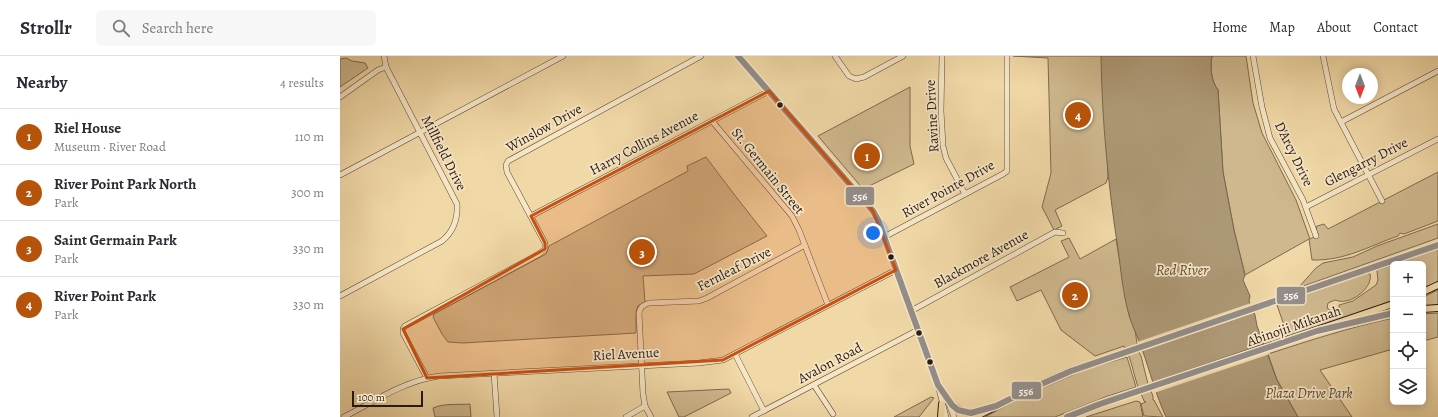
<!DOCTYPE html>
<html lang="en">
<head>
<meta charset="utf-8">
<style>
  body { margin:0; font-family:Alegreya,serif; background:#f7f7f7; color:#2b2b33 }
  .controls { position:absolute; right:12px; bottom:12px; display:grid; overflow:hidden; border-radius:6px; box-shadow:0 2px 10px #0003 }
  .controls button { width:36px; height:36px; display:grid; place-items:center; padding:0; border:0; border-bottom:1px solid #e1e1e2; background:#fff; color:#2b2b33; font:20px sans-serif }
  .compass { position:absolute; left:1002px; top:12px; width:36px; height:36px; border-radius:50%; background:#fff; box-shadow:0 2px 10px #0003; rotate:180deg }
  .scale { position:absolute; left:12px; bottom:10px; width:71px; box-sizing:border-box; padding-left:4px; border:2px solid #291b13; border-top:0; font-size:11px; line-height:14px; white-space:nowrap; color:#291b13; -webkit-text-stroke:3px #f6e6c6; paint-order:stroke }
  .you { position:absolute; left:533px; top:177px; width:14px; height:14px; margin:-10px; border:3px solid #fff; border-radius:50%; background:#1a73e8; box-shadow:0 0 0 6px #1a73e833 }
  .badge { display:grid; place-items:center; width:26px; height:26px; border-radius:50%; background:#b45309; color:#fff; font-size:13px; font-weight:700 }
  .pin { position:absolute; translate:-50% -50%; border:2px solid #fff; box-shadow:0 1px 4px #0006 }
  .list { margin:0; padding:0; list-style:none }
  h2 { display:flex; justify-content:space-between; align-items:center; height:52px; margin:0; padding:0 16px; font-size:17px }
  h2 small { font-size:13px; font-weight:400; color:#7c7c81 }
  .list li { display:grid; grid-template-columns:26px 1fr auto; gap:12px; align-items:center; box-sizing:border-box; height:56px; padding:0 16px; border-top:1px solid #e1e1e2 }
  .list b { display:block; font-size:15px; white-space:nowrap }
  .list p { margin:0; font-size:13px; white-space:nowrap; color:#7c7c81 }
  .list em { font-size:13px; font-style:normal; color:#7c7c81 }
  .icon { flex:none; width:22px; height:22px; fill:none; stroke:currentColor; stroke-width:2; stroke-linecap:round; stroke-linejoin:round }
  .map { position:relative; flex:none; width:1098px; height:361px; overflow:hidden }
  header { display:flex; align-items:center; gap:24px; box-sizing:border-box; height:56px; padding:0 20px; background:#fff; border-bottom:1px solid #e1e1e2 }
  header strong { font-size:19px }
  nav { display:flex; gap:22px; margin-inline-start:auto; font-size:14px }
  .search { width:280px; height:36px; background:#f7f7f7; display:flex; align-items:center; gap:10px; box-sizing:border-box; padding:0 14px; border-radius:6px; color:#7c7c81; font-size:15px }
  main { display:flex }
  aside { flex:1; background:#fff }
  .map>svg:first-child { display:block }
</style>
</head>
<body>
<header>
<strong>Strollr</strong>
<div class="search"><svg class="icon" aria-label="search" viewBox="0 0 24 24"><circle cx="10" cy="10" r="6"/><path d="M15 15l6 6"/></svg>Search here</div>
<nav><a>Home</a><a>Map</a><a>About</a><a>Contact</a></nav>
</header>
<main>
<aside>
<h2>Nearby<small>4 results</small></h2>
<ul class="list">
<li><span class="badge">1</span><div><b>Riel House</b><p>Museum · River Road</p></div><em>110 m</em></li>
<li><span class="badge">2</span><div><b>River Point Park North</b><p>Park</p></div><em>300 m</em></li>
<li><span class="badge">3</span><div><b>Saint Germain Park</b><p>Park</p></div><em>330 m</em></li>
<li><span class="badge">4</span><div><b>River Point Park</b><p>Park</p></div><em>330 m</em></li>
</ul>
</aside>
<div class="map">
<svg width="1098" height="361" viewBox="0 0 1098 361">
  <rect width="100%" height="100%" fill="#f1d8a7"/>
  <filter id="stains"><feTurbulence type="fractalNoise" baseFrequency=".005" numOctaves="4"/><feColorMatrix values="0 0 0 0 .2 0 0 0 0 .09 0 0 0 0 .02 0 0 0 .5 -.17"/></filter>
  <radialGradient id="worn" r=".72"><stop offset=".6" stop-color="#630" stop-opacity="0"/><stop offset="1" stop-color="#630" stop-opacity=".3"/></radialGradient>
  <!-- green -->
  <g fill="#cfb88e" stroke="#7c6a50">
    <polygon points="673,0 764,0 768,121 766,127 715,154 722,170 714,174 702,151 711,117 708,2"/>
    <path d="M872,0H906L913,47L922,77L956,144L970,183L978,179L976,173L977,170L984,168L988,173L1098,116V165L1064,178L1060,177L1058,180C1029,190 1005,205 972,204L969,183L905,219L894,174L883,116L878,34C871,25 870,11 872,0Z"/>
    <polygon points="6,2 12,5 25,7 28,12 0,31 0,3"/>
    <polygon points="570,31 570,90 574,108 523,133 478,80"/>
    <path d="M366,101C386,128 406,154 427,180L354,218L303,220L305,246L298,250L296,256V277L123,287L108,286L102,278L93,261L94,258L206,198L208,193L209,190L348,115L347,110Z"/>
    <polygon points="1098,168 1098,182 958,232 976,212 983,207 1013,201 1037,190"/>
    <polygon points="729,182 740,203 776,183 789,259 795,274 798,294 801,300 808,328 813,340 813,344 814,344 823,361 804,360 801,348 806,346 804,345 797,328 790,303 784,290 755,300 721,274 701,234 677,245 670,231 729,201 721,185"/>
    <polygon points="1098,193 1098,226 1083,233 1083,208 1054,208"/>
    <path d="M1053,209V245L948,281L937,249L1027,217L1030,218C1033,230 1016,244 1005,245C1001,246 999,245 995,244L988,247L987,252L993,256L994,261H995L997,260L995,255L996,258L1000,257L999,249L1013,245L1036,229L1038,224L1037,215L1038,214Z"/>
    <polygon points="1098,234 1098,249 1083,250 1083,241"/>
    <polygon points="1098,257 1098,281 1083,285 1083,258"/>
    <path d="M1053,262V293L980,314L1012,361H958L937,324L928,298C968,285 1011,271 1053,262Z"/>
    <polygon points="787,301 796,331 768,340 715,361 645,361 684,340 744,314"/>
    <polygon points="389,333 391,337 344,361 339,361 327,336"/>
    <polygon points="591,341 594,342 579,361 554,361"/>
    <polygon points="796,345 800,346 803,361 746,361"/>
    <path d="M130,348L131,361H95L93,352C104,347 118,349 130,348Z"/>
  </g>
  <!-- water -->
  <path fill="#ad9875" stroke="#78664e" d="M761,0H872C870,11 871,25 878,34L883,116L894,174L905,219L903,224L910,240L909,245L915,259L917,270L937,324L958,361H826C816,339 810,316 802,293C798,281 792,270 789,259C783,238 781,215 778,193C768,129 762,65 761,0Z"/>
  <!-- pier -->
  <g fill="#f1d8a7">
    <polygon points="911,247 916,256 801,295 797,286"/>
    <polygon points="926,288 930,298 814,337 811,328"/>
  </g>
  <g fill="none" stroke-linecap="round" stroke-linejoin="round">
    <!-- minor casing -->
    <g stroke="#5b4a38" stroke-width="6">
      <g id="minor">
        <polyline points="398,0 533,155 538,164 598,329 606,361"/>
        <polyline points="495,0 509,20 516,23 524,21 563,0"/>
        <polyline points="602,0 601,55 603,90 606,102 625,138"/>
        <polyline points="913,0 922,51 930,82 963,144 976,180"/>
        <polyline points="983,0 994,53 1042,145"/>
        <polyline points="0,41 38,14 46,11"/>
        <polyline points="372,65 452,160 459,174 488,249"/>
        <polyline points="1001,66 1098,15"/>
        <polyline points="0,119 223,0"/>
        <polyline points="966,151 1098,83"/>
        <polyline points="191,160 429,35"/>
        <polyline points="544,181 663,118 667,115 667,0"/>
        <path d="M0,240L102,185C114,175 118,163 117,148L46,11L44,0"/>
        <polyline points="571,255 715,176 723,177"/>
        <polyline points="395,298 424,355"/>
        <polyline points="154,317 157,361"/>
        <polyline points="87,322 63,277 63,273 65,270 199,198 205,193 205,187 167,116 166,109 168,105 361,0"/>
        <polyline points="474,329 493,358"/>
        <polyline points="600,331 608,345 614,361"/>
        <path d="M4,361C35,345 64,325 99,320L359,307L383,304L556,214"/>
        <polyline points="286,361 305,350"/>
        <path d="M311,361L305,350L303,338L299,257C300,251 303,249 309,247L359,245L367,242L465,189"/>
        <polyline points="412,361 578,274"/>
      </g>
    </g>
    <!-- major casing -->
    <g stroke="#291b13" stroke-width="8">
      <g id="major">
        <polyline points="1083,236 1098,229"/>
        <polyline points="1083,253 1098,252"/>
        <polyline points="1013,266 1053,257"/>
        <path d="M608,345C617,355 628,359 641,355"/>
        <polyline points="601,361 602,348"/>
        <polyline points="635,361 690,333 731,315 1098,189"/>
        <polyline points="727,361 760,348 1053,248"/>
      </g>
    </g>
    <!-- minor -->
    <use href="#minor" stroke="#f6e6c6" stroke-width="5"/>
    <!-- major -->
    <use href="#major" stroke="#f1d8a7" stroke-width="6"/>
    <!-- bus-1 casing -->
    <g stroke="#f6e6c6" stroke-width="9">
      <g id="bus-1">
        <polyline points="398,0 533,155 538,164 598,329 612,349 618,354 631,357 656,350 690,333 731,315 1098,189"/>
        <polyline points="727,361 760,348 977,275 1053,257"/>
      </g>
    </g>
    <!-- bus-1 -->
    <use href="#bus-1" stroke="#948d89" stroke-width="6"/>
  </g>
  <!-- marked area -->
  <path fill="#cb500d" fill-opacity="0.2" stroke="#cb500d" stroke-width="3" stroke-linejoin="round" d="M429,35L533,155L556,214L383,304L87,322L63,273L205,193V187L191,160Z"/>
  <!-- markers -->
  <g fill="#291b13" stroke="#f6e6c6" stroke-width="1.5">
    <circle cx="440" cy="49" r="3.5"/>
    <circle cx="551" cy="201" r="3.5"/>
    <circle cx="579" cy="277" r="3.5"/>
    <circle cx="590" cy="306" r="3.5"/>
  </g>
  <g text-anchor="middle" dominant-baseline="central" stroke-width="3.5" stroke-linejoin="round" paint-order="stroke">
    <!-- street labels -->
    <g font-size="14" fill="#291b13" stroke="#f6e6c6">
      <text transform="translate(592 60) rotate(-93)">Ravine Drive</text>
      <text transform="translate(204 72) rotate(-29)">Winslow Drive</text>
      <text transform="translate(304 87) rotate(-28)">Harry Collins Avenue</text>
      <text transform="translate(104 97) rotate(63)">Millfield Drive</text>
      <text transform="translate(954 98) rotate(64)">D'Arcy Drive</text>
      <text transform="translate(1026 106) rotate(-27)">Glengarry Drive</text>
      <text transform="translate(428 115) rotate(51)">St. Germain Street</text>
      <text transform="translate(608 133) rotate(-29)">River Pointe Drive</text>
      <text transform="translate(641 203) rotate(-29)">Blackmore Avenue</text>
      <text transform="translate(394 213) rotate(-27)">Fernleaf Drive</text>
      <text transform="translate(954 270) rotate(-19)">Abinojii Mikanah</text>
      <text transform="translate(286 298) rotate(-3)">Riel Avenue</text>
      <text transform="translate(490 307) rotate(-28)">Avalon Road</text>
    </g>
    <!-- park labels -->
    <g font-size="14" font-style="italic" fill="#5b4a38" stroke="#f6e6c6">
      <text x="969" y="337">Plaza Drive Park</text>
    </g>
    <!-- water labels -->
    <g font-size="15" font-style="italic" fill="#5e4d3a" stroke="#f6e6c6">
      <text x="842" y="214">Red River</text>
    </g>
  </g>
  <g stroke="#f6e6c6" stroke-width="1.5">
    <rect x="505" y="130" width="30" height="20" rx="4" fill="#948d89"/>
    <rect x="936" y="230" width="30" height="19" rx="4" fill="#948d89"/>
    <rect x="671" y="325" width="31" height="19" rx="4" fill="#948d89"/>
  </g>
  <g font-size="11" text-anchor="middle" font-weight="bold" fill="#fff">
    <text x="520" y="144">556</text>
    <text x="951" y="243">556</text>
    <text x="686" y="339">556</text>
  </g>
  <rect width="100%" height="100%" filter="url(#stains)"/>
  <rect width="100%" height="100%" fill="url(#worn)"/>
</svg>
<div class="controls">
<button>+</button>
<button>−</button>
<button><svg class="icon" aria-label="locate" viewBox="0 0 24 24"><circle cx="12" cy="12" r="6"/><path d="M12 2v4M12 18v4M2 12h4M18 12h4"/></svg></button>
<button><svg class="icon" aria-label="layers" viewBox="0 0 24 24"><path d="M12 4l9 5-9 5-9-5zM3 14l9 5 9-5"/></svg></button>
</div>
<svg class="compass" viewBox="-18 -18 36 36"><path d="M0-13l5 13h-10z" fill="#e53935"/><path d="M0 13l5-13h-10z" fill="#7c7c81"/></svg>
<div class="scale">100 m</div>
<div class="you"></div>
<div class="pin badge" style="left:527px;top:100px">1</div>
<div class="pin badge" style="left:735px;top:239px">2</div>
<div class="pin badge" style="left:302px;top:196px">3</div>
<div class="pin badge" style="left:738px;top:59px">4</div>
</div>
</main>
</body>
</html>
